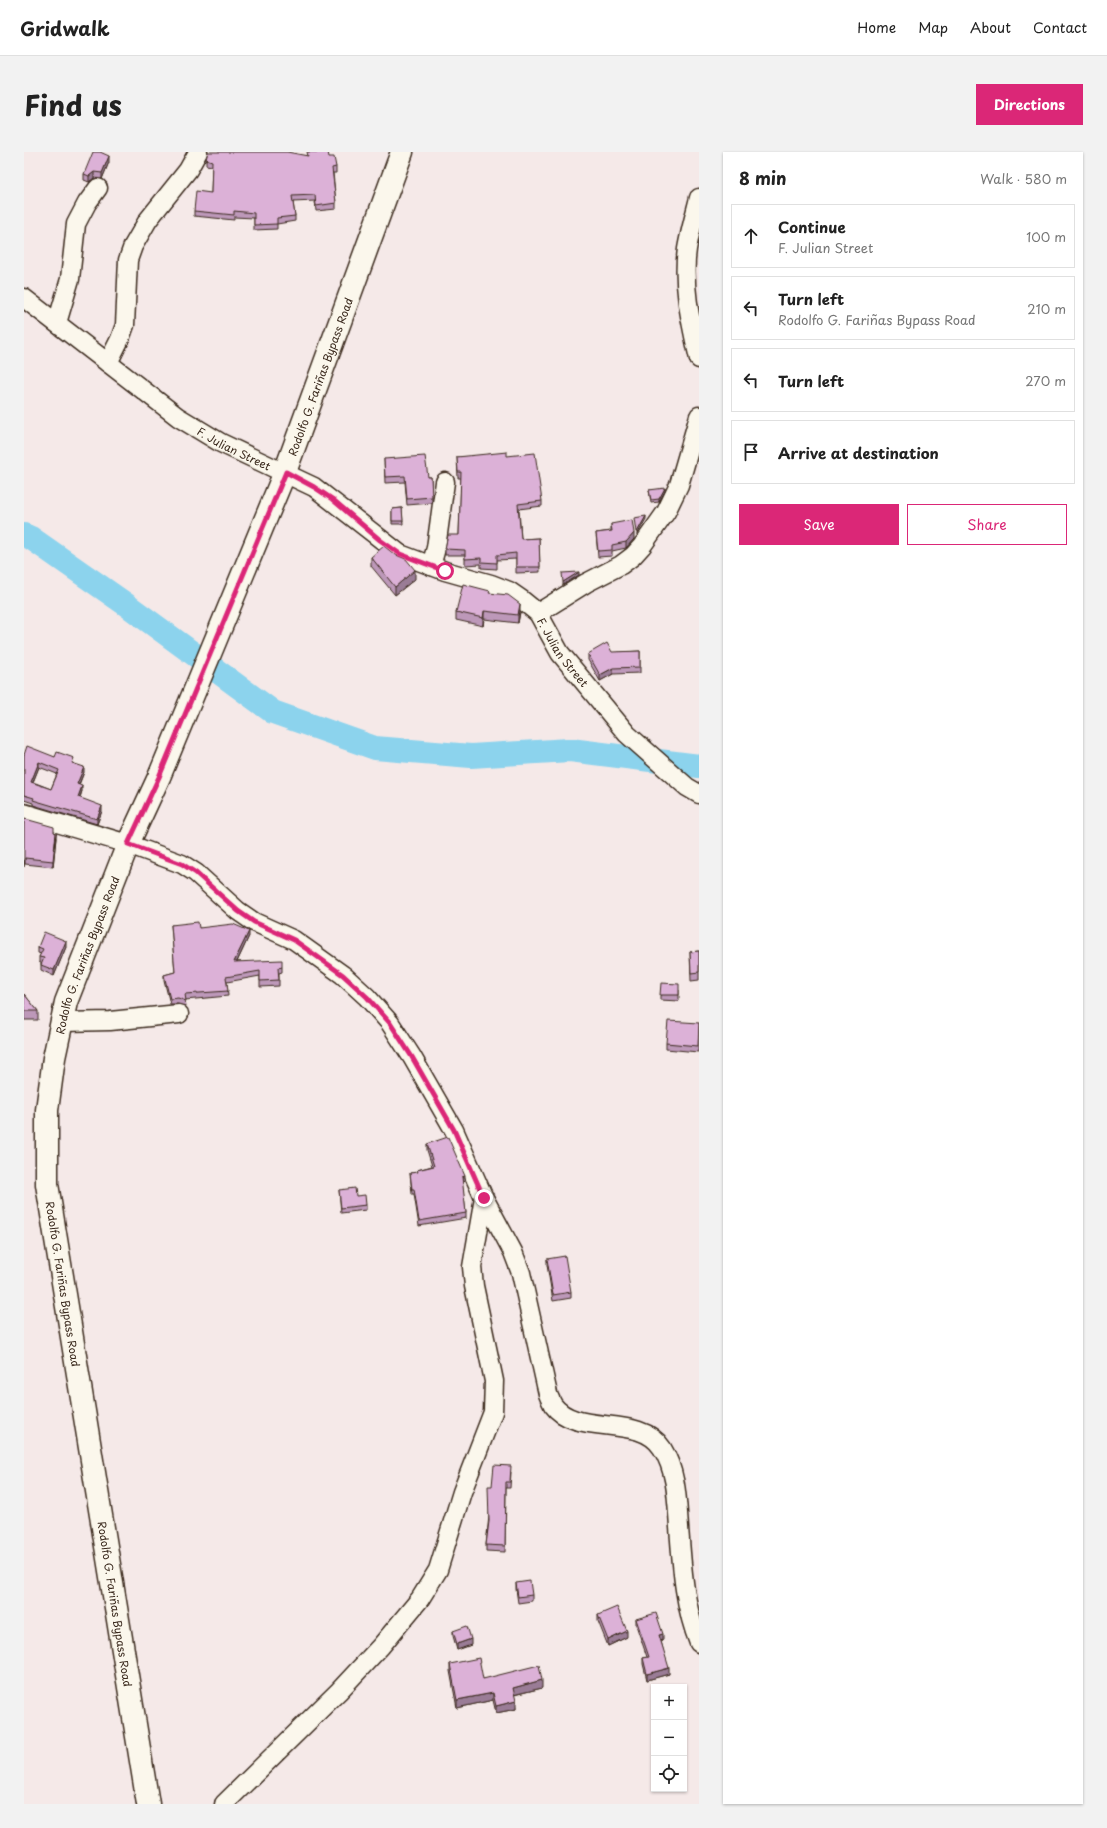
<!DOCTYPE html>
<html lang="en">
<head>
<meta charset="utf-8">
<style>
  body { margin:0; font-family:"Playpen Sans",sans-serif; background:#f2f2f2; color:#222 }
  .controls { position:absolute; right:12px; bottom:12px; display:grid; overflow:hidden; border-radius:0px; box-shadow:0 1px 3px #0004 }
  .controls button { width:36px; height:36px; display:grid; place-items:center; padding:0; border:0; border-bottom:1px solid #e0e0e0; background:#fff; color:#222; font:20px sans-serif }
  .stop { position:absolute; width:12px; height:12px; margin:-9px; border:3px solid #db2777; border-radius:50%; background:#fff }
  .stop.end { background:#db2777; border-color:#fff; box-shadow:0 1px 4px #0008 }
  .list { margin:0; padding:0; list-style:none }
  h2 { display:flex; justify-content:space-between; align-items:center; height:52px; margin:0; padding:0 16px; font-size:17px }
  h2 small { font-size:13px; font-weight:400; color:#767676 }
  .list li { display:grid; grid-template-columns:26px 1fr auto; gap:12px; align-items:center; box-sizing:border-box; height:64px; margin:0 8px 8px; padding:0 8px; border:1px solid #e0e0e0; border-radius:0px }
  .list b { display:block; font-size:15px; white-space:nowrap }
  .list p { margin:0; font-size:13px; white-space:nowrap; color:#767676 }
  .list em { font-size:13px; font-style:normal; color:#767676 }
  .actions { display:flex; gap:8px; padding:12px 16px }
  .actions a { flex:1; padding:9px 0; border:1px solid #db2777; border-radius:0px; text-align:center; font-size:14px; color:#db2777 }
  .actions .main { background:#db2777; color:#fff }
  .icon { flex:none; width:22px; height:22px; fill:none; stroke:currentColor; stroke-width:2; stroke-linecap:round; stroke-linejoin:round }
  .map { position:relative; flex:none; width:675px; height:1652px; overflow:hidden; border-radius:0px }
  header { display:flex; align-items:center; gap:24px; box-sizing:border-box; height:56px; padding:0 20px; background:#fff; border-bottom:1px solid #e0e0e0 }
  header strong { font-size:19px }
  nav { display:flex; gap:22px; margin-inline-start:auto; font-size:14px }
  .intro { display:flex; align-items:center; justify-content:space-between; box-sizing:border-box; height:96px; padding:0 24px }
  h1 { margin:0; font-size:28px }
  .button { padding:10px 18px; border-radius:0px; background:#db2777; color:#fff; font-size:14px; font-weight:700 }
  main { display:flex; gap:24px; padding:0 24px }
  aside { flex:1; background:#fff; border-radius:0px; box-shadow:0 1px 3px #0004 }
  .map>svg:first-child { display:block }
</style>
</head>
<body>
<header>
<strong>Gridwalk</strong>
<nav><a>Home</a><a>Map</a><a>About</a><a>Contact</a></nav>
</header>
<div class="intro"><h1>Find us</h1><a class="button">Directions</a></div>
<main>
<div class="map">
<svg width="675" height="1652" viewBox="0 0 675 1652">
  <rect width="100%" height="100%" fill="#f5e9e8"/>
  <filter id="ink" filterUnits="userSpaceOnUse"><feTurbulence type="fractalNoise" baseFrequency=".025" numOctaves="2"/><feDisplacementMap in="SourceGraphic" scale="8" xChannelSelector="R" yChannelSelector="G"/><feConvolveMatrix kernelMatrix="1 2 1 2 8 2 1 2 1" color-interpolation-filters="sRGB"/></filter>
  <g filter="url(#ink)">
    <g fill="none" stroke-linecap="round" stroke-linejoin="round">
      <!-- river -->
      <polyline stroke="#8cd3ed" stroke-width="24" points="0,383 7,386 100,451 249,560 351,596 447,604 546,598 675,614"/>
      <!-- minor casing -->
      <g stroke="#3b2a1e" stroke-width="21">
        <g id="minor">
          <path d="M675,46C671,62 666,80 663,97C658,134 667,171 675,207"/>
          <path id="s1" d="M0,146L154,265L197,291L290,335L376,402L421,419L467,432L485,439L498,448L514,461L536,501L603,582L663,635L675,642"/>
          <polyline points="33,171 46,127 52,72 63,51 74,36"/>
          <polyline points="84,211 96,187 101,173 104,108 109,94 124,68 164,18 174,0"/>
          <polyline points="407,414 412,396 421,330"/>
          <polyline points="514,461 562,431 597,413 609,404 618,394 642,360 655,333 675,264"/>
          <path d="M0,661L104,692L158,712L172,721L214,759L230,770L270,788L319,823L343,845L366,871L388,905L430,978L460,1046L489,1100L497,1121L524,1242C525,1245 527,1249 529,1253C552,1285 616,1261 638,1296C653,1320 653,1349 655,1375C658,1415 660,1454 675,1491"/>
          <polyline points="38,870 86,869 155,862"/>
          <polyline points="200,1652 315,1539 357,1494 396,1447 414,1418 438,1340 469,1260 470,1229 450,1134 448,1115 460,1046"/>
        </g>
      </g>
      <!-- major casing -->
      <g stroke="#3b2a1e" stroke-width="25">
        <g id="major">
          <path id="s2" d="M124,1652L23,1032V958L30,906L42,850L104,692L135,625L261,320L378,0"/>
        </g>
      </g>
      <!-- minor -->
      <use href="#minor" stroke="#fbf7ec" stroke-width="18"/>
      <!-- major -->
      <use href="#major" stroke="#fbf7ec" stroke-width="22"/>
    </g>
    <!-- wall -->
    <g fill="#bd98b9" stroke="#3b2a1e" fill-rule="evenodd">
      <polygon points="283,4 305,5 312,15 312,21 309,21 312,51 312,57 292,59 291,49 269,50 271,64 271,69 253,72 253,77 230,78 230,66 210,65 210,68 170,64 170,59 187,41 188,14 182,13 182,7"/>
      <polygon points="85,10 78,27 70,26 65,30 60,28 60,22"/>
      <polygon points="483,304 518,349 518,354 495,357 497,387 515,386 516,420 492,421 492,407 473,408 473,417 457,416 457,412 441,413 441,403 421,403 421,397 435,383 437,326 434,326 433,305"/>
      <polygon points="360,307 404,325 407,325 408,351 383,353 381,330 361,331"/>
      <polygon points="625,338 641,339 635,350 627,351"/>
      <polygon points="378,356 379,372 368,372 368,357"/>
      <polygon points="587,372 610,387 602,396 588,399 588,404 574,405 572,381 587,379"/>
      <polygon points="347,405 391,427 371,443 347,414"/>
      <polygon points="466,441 496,460 494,471 460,467 459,474 432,468 432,460"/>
      <polygon points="616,499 616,521 589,522 576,529 564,508 564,502"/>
      <path d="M0,603L31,605L50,612L60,620L55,633L58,639L56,646L78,659L73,672L9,653V651L0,648ZM15,615L33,622L27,637L9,630Z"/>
      <polygon points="0,667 30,680 32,686 29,715 1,712"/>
      <polygon points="147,773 175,776 225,784 213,810 258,815 258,820 255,821 255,834 236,835 236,824 203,830 204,844 161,848 162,854 154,852 146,852 140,828 140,823 151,820"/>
      <polygon points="14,795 42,795 30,824 17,818 17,811 15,810 15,805 17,802 14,801"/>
      <polygon points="675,799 675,828 667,829 666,800"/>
      <polygon points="655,838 655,849 636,848 636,843"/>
      <polygon points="0,842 14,859 14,868 0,868"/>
      <polygon points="675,871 674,900 642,897 642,891"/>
      <polygon points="403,992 441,1029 438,1030 442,1061 442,1066 395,1074 390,1042 388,1042 386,1021 393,1020 393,1018 408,1014 403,998"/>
      <polygon points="315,1038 332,1044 342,1053 342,1058 317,1061"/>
      <polygon points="523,1107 547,1140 547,1146 529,1149 523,1113"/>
      <polygon points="487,1320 486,1336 482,1336 481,1400 462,1399 462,1393 468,1334"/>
      <polygon points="492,1431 508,1443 508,1449 494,1451 492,1437"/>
      <polygon points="574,1463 603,1485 584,1494 574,1469"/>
      <polygon points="612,1467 639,1488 637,1489 645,1522 623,1528 619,1512 619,1506 623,1505 612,1473"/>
      <polygon points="429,1479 447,1493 433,1498 429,1484"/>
      <polygon points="426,1512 459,1527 518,1536 490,1543 492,1557 472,1561 469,1548 433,1556 426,1519"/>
    </g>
    <!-- shaded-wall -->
    <g fill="#9a7c96" stroke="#3b2a1e">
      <polygon points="85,4 85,10 78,27 78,21"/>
      <polygon points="70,20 70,26 65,30 65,24"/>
      <polygon points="641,336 641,339 635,350 635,347"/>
      <polygon points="622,364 622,367 613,383 613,380"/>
      <polygon points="610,381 610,387 602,396 602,390"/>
      <polygon points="391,418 391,427 371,443 371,435"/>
      <polygon points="555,420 555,423 539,433 539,430"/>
      <polygon points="496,452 496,460 494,471 494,463"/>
      <polygon points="460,459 460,467 459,474 459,466"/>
      <polygon points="589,516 589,522 576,529 576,523"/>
      <polygon points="15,610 15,615 7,635 7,630"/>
      <polygon points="60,615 60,620 53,637 53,632"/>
      <polygon points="58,634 58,639 54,650 54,645"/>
      <polygon points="78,654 78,659 73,672 73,667"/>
      <polygon points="32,681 32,686 29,715 29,709"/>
      <polygon points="225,779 225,784 210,816 210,810"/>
      <polygon points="42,789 42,795 30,824 30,818"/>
      <polygon points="441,1024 441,1029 438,1031 438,1025"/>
      <polygon points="603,1479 603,1485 584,1494 584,1488"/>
      <polygon points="639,1482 639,1488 635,1489 635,1483"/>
      <polygon points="447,1487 447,1493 433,1498 433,1492"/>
      <polygon points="645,1516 645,1522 623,1528 623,1522"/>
      <polygon points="518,1528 518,1536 489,1543 489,1536"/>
      <polygon points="469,1541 469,1548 433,1556 433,1548"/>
      <polygon points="492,1549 492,1557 472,1561 472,1554"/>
    </g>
    <!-- building -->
    <g fill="#dcb1d7" stroke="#3b2a1e" fill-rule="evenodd">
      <polygon points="69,0 76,0 85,4 78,21 70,20 65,24 60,22"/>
      <polygon points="184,0 263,0 284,4 283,0 304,0 305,5 310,5 312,15 308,16 312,51 292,54 291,43 268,44 271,64 253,66 253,72 230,73 230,61 210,59 210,63 170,59 172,39 187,41 188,9 182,7"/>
      <polygon points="483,300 483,304 511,301 518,349 494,352 497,387 515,386 516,415 492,415 492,401 473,403 473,411 457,410 457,406 441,407 441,398 421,397 424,383 435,383 437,320 434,320 433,305"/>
      <polygon points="401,304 404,325 407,325 408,345 383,347 381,324 361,325 360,307"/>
      <polygon points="641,336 635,347 627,348 625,338"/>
      <polygon points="378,356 379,369 368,369 368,357"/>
      <polygon points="622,364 613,380 612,380 610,366"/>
      <polygon points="608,368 610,381 602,390 588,393 588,398 574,399 572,381 588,379 587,372"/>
      <polygon points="360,394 370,402 382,407 391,418 371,435 347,405"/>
      <polygon points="555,420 539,430 538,421"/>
      <polygon points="439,432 466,439 465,441 484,443 496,452 494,463 460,459 459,466 432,460"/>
      <polygon points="583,491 588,500 616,499 616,515 589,516 576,523 564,502"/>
      <path d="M3,594L31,605L33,600L50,606L48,611L60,615L53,632L58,634L54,645L78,654L73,667L9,648L10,646L0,643V603ZM15,610L35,618L27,637L7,630Z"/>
      <polygon points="0,667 5,668 30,675 30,680 32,681 29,709 1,706 0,715"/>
      <polygon points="174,770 175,776 209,772 225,779 210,810 258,808 258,815 254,816 255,828 236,829 236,819 202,825 204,839 161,842 162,849 154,846 146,847 140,823 151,820 147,773"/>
      <polygon points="20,780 42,789 30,818 17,813 20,806 15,805 19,797 14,795"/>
      <polygon points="675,799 675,820 667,821 666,800"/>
      <polygon points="637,831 655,832 655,843 636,843"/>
      <polygon points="0,842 14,859 0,859"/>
      <polygon points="644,869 675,871 674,894 642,891"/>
      <polygon points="424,985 441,1024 438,1025 442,1061 395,1069 390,1037 388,1037 386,1021 394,1020 393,1018 410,1014 403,992"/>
      <polygon points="331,1036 332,1044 341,1043 342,1053 317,1056 315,1038"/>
      <polygon points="541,1104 547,1140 529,1143 523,1107"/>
      <polygon points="470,1313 487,1314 486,1330 482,1330 481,1394 462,1393 465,1369 464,1334 468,1334"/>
      <polygon points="506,1429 508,1443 494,1445 492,1431"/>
      <polygon points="593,1455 603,1479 584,1488 574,1463"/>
      <polygon points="632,1461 639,1482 635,1483 645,1516 623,1522 619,1506 625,1505 612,1467"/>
      <polygon points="443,1474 447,1487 433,1492 429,1479"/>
      <polygon points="455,1506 459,1527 515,1513 518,1528 489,1536 492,1549 472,1554 469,1541 433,1548 426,1512"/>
    </g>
  </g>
  <g fill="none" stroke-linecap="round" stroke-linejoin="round" filter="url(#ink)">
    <!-- route -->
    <polyline stroke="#db2777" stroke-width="5" points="421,419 376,402 356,388 308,347 290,335 262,320 135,625 104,692 158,712 172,721 214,759 230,770 270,788 319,823 343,845 366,871 388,905 430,978 460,1046"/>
  </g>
  <g text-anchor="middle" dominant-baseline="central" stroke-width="3" stroke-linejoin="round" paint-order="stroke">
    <!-- street labels -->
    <g font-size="11" fill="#3b2a1e" stroke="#fbf7ec">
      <text stroke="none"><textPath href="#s2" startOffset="1487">Rodolfo G. Fariñas Bypass Road</textPath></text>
      <text stroke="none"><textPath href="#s1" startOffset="259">F. Julian Street</textPath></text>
      <text stroke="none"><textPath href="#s1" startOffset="655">F. Julian Street</textPath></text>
      <text stroke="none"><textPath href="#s2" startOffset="863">Rodolfo G. Fariñas Bypass Road</textPath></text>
      <text transform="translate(39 1132) rotate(81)">Rodolfo G. Fariñas Bypass Road</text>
      <text transform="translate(91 1452) rotate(81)">Rodolfo G. Fariñas Bypass Road</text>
    </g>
  </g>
</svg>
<div class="controls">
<button>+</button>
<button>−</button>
<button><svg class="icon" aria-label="locate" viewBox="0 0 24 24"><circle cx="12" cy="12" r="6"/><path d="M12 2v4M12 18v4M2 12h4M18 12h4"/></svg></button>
</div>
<div class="stop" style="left:421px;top:419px"></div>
<div class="stop end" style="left:460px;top:1046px"></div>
</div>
<aside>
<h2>8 min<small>Walk · 580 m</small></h2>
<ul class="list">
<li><svg class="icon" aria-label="ahead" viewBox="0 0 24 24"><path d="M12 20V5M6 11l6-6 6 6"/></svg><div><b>Continue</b><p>F. Julian Street</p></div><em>100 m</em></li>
<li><svg class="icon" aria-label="left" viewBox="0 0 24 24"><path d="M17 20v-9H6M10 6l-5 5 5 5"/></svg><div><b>Turn left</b><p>Rodolfo G. Fariñas Bypass Road</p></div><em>210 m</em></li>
<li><svg class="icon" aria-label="left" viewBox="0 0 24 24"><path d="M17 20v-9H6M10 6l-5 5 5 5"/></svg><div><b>Turn left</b></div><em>270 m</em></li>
<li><svg class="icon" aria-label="arrive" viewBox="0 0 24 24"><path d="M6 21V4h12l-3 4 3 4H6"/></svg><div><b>Arrive at destination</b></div></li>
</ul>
<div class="actions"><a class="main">Save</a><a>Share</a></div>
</aside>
</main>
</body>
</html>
